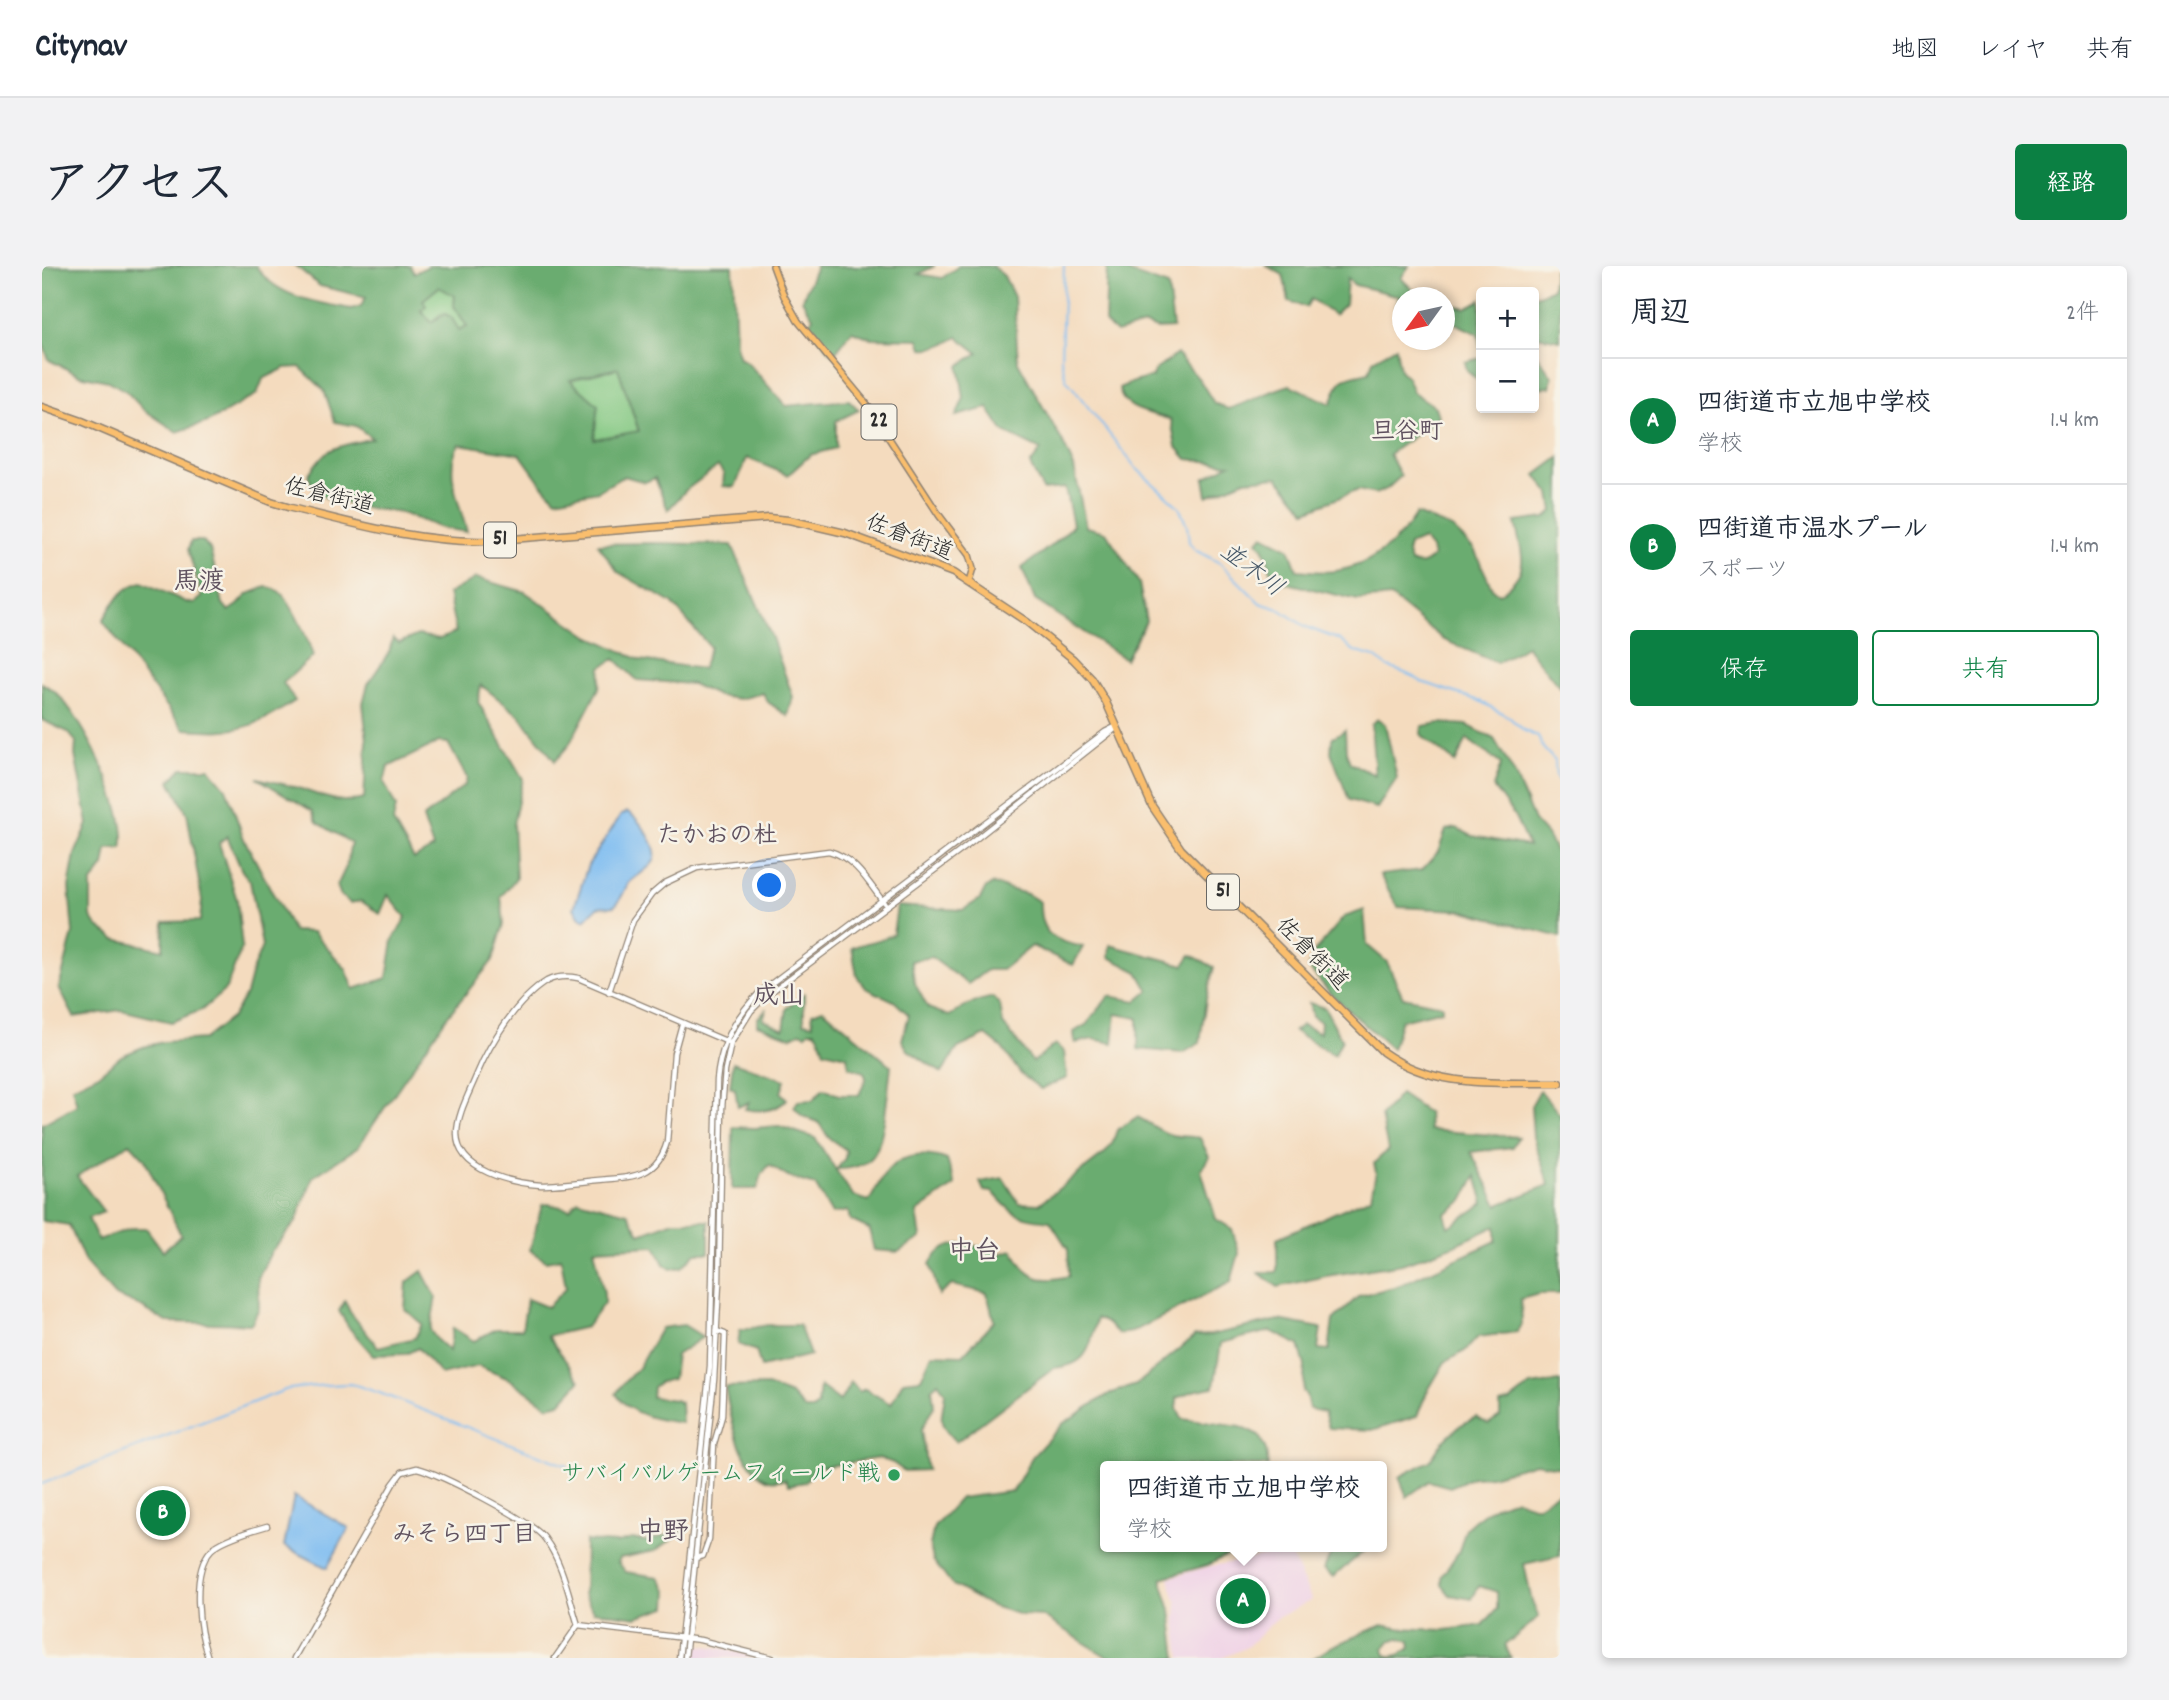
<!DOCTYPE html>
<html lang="ja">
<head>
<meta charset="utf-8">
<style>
  body { margin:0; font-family:Dekko,"Klee One",sans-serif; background:#f2f2f3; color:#1f2937 }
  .controls { position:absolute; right:21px; top:21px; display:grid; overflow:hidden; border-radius:7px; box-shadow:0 4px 10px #0003 }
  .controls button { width:63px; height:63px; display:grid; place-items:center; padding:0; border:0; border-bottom:2px solid #e0e1e3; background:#fff; color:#1f2937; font:35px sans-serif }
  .compass { position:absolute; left:1350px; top:21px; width:63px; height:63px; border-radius:50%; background:#fff; box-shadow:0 4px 10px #0003; rotate:237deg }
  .you { position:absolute; left:728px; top:620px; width:24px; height:24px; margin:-18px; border:5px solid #fff; border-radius:50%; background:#1a73e8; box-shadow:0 0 0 10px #1a73e833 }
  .badge { display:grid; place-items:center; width:46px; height:46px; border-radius:50%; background:#0b8043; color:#fff; font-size:23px; font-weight:700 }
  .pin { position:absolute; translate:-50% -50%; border:4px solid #fff; box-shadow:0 2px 7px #0006 }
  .popup { position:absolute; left:1058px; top:1195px; width:287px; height:91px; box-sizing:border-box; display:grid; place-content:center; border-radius:7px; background:#fff; filter:drop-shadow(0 2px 5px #0005); font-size:23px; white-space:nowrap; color:#747a83 }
  .popup b { font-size:26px; color:#1f2937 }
  .popup::after { content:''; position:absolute; left:50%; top:100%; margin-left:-14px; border:14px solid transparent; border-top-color:#fff }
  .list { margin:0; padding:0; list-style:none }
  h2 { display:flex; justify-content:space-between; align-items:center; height:91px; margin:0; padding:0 28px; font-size:30px }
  h2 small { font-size:23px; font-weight:400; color:#747a83 }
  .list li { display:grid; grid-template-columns:46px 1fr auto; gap:21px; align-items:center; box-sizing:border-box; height:126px; padding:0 28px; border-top:2px solid #e0e1e3 }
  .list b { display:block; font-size:26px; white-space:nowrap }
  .list p { margin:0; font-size:23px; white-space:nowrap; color:#747a83 }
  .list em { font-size:23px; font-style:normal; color:#747a83 }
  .actions { display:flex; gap:14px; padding:21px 28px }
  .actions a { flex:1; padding:16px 0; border:2px solid #0b8043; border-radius:7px; text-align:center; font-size:24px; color:#0b8043 }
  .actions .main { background:#0b8043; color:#fff }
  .map { position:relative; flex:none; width:1518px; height:1392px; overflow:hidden; border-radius:7px }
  header { display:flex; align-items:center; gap:42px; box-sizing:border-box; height:98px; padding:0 35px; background:#fff; border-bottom:2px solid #e0e1e3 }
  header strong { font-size:33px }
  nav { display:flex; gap:38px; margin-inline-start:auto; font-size:24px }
  .intro { display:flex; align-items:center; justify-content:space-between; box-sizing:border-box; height:168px; padding:0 42px }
  h1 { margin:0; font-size:49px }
  .button { padding:18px 32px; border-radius:7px; background:#0b8043; color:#fff; font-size:24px; font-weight:700 }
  main { display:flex; gap:42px; padding:0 42px }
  aside { flex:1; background:#fff; border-radius:7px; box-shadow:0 4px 10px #0003 }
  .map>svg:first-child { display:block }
</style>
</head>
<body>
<header>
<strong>Citynav</strong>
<nav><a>地図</a><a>レイヤ</a><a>共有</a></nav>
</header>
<div class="intro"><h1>アクセス</h1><a class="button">経路</a></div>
<main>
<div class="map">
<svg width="1518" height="1392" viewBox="0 0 1518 1392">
  <rect width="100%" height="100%" fill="#f7f3e8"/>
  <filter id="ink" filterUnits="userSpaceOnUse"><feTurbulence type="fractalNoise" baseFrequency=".0143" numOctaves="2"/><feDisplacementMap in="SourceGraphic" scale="14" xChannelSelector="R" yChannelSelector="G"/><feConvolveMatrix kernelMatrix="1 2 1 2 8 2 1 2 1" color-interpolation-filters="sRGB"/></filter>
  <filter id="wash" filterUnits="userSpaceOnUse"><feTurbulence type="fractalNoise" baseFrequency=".00686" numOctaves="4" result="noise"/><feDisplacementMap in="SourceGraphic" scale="28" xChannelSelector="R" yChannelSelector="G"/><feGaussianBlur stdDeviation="1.57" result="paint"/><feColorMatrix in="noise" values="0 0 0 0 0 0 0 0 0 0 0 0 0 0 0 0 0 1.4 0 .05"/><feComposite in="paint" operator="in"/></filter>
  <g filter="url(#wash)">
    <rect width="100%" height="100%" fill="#f4dbbe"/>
    <!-- built -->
    <g fill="#efd0e6">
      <polygon points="1245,1281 1270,1334 1235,1352 1205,1381 1180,1392 1139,1392 1134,1353 1135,1337 1127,1312 1170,1300 1227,1289"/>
      <polygon points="649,1378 686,1383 714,1392 647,1392"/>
    </g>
    <!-- green -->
    <g fill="#83c882" stroke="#577a56" stroke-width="2">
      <polygon points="397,21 413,30 412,40 425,60 417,64 409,51 399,48 389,56 379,44 383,40 381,34"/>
      <polygon points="576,102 597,166 552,174 528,114"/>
    </g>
    <!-- forest -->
    <g fill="#6aac70" stroke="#4a6c4e" stroke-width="2" fill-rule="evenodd">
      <path d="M16,0H214C234,32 275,36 309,43L319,40L324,31L278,20L254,0H368L372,7L387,0H691L694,79L698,92L706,97L744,140L807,134L817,144L794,155V182L768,189L746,209L705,192L693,221L681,220L682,207L676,200L644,224L626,244L613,212L603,216L582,210L556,225L514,233L499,217L478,188L417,178C401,203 418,239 425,266L399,262L359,247L320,241L285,232L272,225L266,209C287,176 297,182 330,172L314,160L293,156L282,124L258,101L243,102L221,113L215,128L166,156L135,166L101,143L84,125L66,115L37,109L7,94L0,76V1ZM397,21L413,30L412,40L425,60L417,64L409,51L403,48L389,56L379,44L384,40L381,34ZM576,102L597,165L552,173L556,139L528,114Z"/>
      <path d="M774,0H893L876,8L900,12L917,0H950L962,10L972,31L976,96L1020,175L1032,201L1044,261L1064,266L1097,317L1104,355L1083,393L993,334L980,302C999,287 1015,277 1031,259L1023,222L1001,224L988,199L999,184L962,166L946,142L914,150L922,132L917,100L936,87L916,71C906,77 892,84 880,82L877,73L829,72L810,65L791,89L767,59L771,51L760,34Z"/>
      <polygon points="1065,0 1077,0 1080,4 1126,20 1131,62 1115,63 1103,59 1074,67 1063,57"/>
      <polygon points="1225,0 1367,0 1359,12 1377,30 1384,31 1360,32 1360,57 1353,45 1357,30 1313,19 1305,13 1303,38 1292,49 1269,33 1264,41 1247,35 1241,9"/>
      <polygon points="1518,2 1518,74 1496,70 1492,79 1492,29 1497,29 1510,22 1512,4"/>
      <polygon points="1439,34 1439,85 1436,68 1411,56 1402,59 1403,37 1424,42"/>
      <path d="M1354,81L1358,104L1365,111L1371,126L1393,141L1396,150L1388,159L1347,188L1359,210L1345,223L1333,228L1316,224L1264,245L1236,211L1203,214L1165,230L1162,212L1188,198L1145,193L1134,180L1129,154C1112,147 1079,145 1077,122L1091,116L1110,111L1112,105L1135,88L1157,113L1172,137L1186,143C1208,136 1227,125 1248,119L1289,138C1299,110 1297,113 1327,106L1331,94Z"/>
      <polygon points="1492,85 1510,110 1508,121 1492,122"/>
      <polygon points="1439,92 1439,117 1425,105 1423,96"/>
      <path d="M1518,191V422L1484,380L1455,397L1402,374L1349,331L1316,334L1232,314L1222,283L1216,275L1221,269L1247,282L1255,304C1267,305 1282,307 1294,305C1328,300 1357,276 1374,248L1410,262L1432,283L1451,324L1457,328C1490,305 1480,291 1473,256L1503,252L1511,245L1508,228L1494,209ZM1381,273L1389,283L1391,291C1383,298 1378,301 1368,296L1365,287L1367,279Z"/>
      <path d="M149,275H161L168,283L181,338L187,345L196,339L206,328L224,321C228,322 232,322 235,324C249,333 266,374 271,390L241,417L253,435C209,464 195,467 142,463L61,355C69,339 81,320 100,316L144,336L152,338L160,331L146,284Z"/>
      <path d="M610,277L690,279L730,372L751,431L746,450L726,436L721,427L698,433L676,430L650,418L595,414L573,393L559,401L557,422L527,479L513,495L478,450L439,419L436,436L481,513L471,558L474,612L459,631L462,658L451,694L404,752L316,881L271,911L254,956L229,986L216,1012L217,1042L209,1058L125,1056L94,1038L73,1030L43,996L27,959L0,955V858L35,839L30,821L57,808L79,790L101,781L121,776L162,773L190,751L204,728L210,705L220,680L208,615L200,605L185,570L177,577L195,634L200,681L184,723L160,744L129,756L79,744L32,751L17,722L31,667L27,621L33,588L46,558L33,489L34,476L26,466L0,454V417C4,420 10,423 13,426C40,449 89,548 80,582L65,583L62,600L49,618V651L55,660L73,673L121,684L122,656L158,655L160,634L145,547L128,515L140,502H167L184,522L202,573L251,665L271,666L304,703L312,723L345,712L351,674L364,651L346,629L338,648L319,635L308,637L299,630L295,620L304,601L309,577L275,556L270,545L215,512C227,515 240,517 253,521C276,528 298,540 322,533L325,475L321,437L326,418L347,386L351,372L357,377L376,369L398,373L414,366L406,328L434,312L483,326L545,369L598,394L660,403L668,381L630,337L576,306L556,278ZM397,476L406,477L425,512L423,519L381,552L391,582L372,593L351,556L354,541L342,516L346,501ZM88,877L102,892L139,969L121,985L104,962H91L56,974L46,952L62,946L35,910Z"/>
      <polygon points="1336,453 1343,458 1355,512 1335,542 1307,534 1289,486 1290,472 1303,464 1304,485 1308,497 1333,509 1329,458"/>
      <path d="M1398,457L1425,459L1452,473L1472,507L1492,555L1505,569L1518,594V671L1419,644L1356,641L1338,609L1380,604L1396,586L1404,564L1415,562L1430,570L1486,580L1473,551L1451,521L1459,498L1425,473L1413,497C1402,485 1389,481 1379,468L1380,460Z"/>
      <path d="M950,618L985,628L998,636C997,669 1011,674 1041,681L1031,699L990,680L960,704H945L926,718L889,691L869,695L873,718L886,742L907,750L932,736L951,731L958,739L961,758L991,796L1013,778L1022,786L1025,812L999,823L979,808L960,782L944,769L916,782L900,807L866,784L860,774L867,749L852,735L824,722L815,710L810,682C823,675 839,676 851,668L855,640L921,644L938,633L943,623Z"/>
      <polygon points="1322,644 1325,679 1345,696 1361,731 1400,739 1400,744 1359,754 1350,783 1291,730 1266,701 1273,685 1302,651"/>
      <polygon points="1068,679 1142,699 1149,689 1172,701 1164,733 1158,777 1141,787 1096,783 1096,752 1074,748 1071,777 1051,773 1033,777 1032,766 1045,758 1067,730 1095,735 1107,725 1096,706 1067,691"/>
      <path d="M762,728V756L771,758L770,747L781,743L849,800C846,821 843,870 833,887C826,900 807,903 795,903L803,892L804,884L787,872L776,856L760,850L752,841L756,835L771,834L781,823L797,829H817L824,812L822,806L807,801L805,790L782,785L777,770L773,765H767L764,768L758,766L749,771L715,758V753L725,742L721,753L742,763L745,742Z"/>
      <polygon points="1267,737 1283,742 1300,774 1292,789 1252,765 1260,759 1278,767 1279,756 1270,750"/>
      <path d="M691,796L743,814L739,827L745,833C735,845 718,846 703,843L707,836L696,841L693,823L688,821Z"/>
      <path d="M1498,824L1518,849V1028H1497L1479,1033L1480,1059L1475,1066L1436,1071L1423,1085L1403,1096L1385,1126L1375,1150L1330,1164L1287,1162L1282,1146L1267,1143L1264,1129L1261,1126L1263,1100L1257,1079L1229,1065L1179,1077L1172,1121L1151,1125L1135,1132V1143L1140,1153L1198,1161L1217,1170L1224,1184L1226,1200H1063V1281H1201L1166,1299L1119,1312L1129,1344L1135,1392H1067L1000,1350L979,1349L947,1339L909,1318L891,1294L888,1279L892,1261L918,1232L971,1225L990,1191L1020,1158L1067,1128L1094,1119L1153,1070L1169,1069L1237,1054L1279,1062L1276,1083L1287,1084L1291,1054L1317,1030L1356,1020L1454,975V960L1413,979L1360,998L1284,1010L1236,1021L1217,1007L1235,1006V972L1329,931L1334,906L1332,897L1346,884L1339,850L1358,828L1386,847L1387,864L1476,871L1471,881L1429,886L1456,939L1507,919L1491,871L1489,840ZM1434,910L1442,937L1407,961L1403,948L1421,935Z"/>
      <path d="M1095,851C1107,856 1117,866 1130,869C1139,871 1148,870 1158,872L1167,891L1159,904L1174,953L1190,963L1197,987L1189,1016L1090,1066L1077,1068L1065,1057L1055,1052C1047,1081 1048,1099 1012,1102L914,1176C892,1154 901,1153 903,1126L896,1116L890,1122L892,1140L879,1164L885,1204L862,1205L851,1197L837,1192L773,1202L763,1216L747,1219L743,1213C738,1214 732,1215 727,1214C697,1203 688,1147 683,1121L725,1120L749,1129L763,1144H771L776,1139L778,1120L798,1135L809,1116L817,1126L823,1123L849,1138L861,1115L879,1113L890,1088L921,1089L952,1055L945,1027L910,1019L897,1029L888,998C903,969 934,978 957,988L971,984C985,1012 996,1018 1027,1010L1026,983L1008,955C976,951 972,951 951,926L942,925L938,916L961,912L977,937L997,938L1062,888L1070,878L1075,864Z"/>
      <path d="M737,860L773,872L811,930L827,935C834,925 839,910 848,902C862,887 888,887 905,894L913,919L875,946L879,972L856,986L832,984L827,963L808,954L806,945L790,948L773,919L746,911L727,899L720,908L715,923H690L691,861L712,862Z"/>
      <polygon points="536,934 586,947 598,968 632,955 667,955 667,987 654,987 640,1001 629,1003 622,998 613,980 552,983 562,1027 562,1037 544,1061 506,1070 538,1115 518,1137 506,1140 467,1113 436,1100 399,1109 376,1082 364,1088 331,1089 308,1063 297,1045 303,1035 308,1046 336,1081 373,1072 380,1058 363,1043 365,1016 380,1005 394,1031 388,1064 396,1075 407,1085 411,1062 432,1075 454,1063 480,1063 485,1033 505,1041 524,1022 519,992 504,995 488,984 500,939 506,938 528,943"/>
      <path d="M642,1059L661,1071L634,1089L631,1113L618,1116L611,1121L610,1131L633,1134L639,1137L640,1157C617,1154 588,1150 574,1128L581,1118L596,1102L619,1062Z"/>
      <polygon points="726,1059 757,1059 768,1089 719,1101 714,1085 696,1078 698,1064"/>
      <polygon points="1518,1116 1518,1201 1493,1197 1449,1210 1431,1211 1408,1221 1387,1215 1365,1231 1357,1211 1388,1195 1401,1175 1417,1160 1434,1151 1446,1158 1458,1150 1458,1138 1468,1135 1488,1120"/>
      <path d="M1518,1225V1290L1482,1298L1490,1336L1497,1351L1463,1379L1469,1392H1272L1291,1380L1340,1359L1356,1362L1403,1364L1441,1359L1455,1343V1326L1437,1320L1430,1333L1408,1329L1400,1319V1310L1417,1285L1424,1262L1433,1254L1452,1240L1474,1233L1494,1240ZM1357,1372L1368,1375L1369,1382C1361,1387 1354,1392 1344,1389L1342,1382L1348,1375Z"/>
      <polygon points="642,1265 613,1285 578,1292 576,1296 584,1306 617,1311 626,1325 625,1341 594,1351 551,1345 542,1328 543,1275 575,1277 590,1273 603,1275"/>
      <polygon points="1292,1281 1327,1281 1291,1311 1282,1303"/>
    </g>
    <!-- water -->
    <g fill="#7dbcf1" stroke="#54748e" stroke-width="2">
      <path d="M585,546C596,550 619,583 612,595C607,604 594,609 587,617C582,623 579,636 572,640C567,642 562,639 556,641L543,654L537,650L532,642L546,599L579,549Z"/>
      <polygon points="252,1230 307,1262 285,1302 242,1280"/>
    </g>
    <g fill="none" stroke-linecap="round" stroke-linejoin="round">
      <!-- stream -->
      <g stroke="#7dbcf1" stroke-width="2">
        <polyline points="1022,0 1019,93 1024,113 1094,202 1137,241 1145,260 1147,276 1153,284 1178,297 1218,337 1237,343 1264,361 1298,374 1312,385 1332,391 1346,401 1371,410 1380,416 1438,435 1467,451 1481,464 1496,471 1501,482 1513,495 1514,512 1518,518"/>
        <path d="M0,1218L243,1124C265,1120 285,1119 306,1118C315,1118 326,1124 335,1126L525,1200"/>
      </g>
    </g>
  </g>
  <g filter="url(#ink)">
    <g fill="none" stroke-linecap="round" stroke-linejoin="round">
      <!-- tertiary casing -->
      <g stroke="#908374" stroke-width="7">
        <g id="tertiary">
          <path d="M567,726L591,654L610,628L623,617L655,602L787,585C813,592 826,616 842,637"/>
          <path d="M640,758L632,787L625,876C615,912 589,911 557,914C538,916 518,919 499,919C470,917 415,905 415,868C415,848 428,826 435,808C448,777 475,733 505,715C515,710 525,710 536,712L686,776"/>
          <polyline points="653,1292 661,1290 667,1273 672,1178 680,1150 683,1068 675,1065"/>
          <polyline points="536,1359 658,1374 730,1392"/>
          <path d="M166,1392C157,1365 148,1307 169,1284C178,1274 211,1264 225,1260"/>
          <path d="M252,1392L351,1218L360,1206L375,1202C397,1207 492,1256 503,1273C521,1297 527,1331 536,1359"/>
          <polyline points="513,1392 536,1359"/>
          <path d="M637,1392L668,1100L675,814C678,779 693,751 718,726L1063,466L1075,460"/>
          <polyline points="643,1392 672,1114 677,1018 680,842 683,805 689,777 696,766 709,745 725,729 925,580 1073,463"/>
        </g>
      </g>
      <!-- primary casing -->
      <g stroke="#908374" stroke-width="8">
        <polyline id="primary" points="731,0 742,30 756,55 824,137 897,249 927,289 931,303 927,316"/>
      </g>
      <!-- trunk casing -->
      <g stroke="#908374" stroke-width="9">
        <path id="trunk" d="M0,141L40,155L229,236L249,242C314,258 379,277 446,275L726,252L747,254L803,267L911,307L985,356L1031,393L1050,413L1064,436L1110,540L1139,583L1341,786C1394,824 1456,816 1518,817"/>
      </g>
      <!-- tertiary -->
      <use href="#tertiary" stroke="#fff" stroke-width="4.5"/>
      <!-- primary -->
      <use href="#primary" stroke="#fabe6d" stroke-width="5"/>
      <!-- trunk -->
      <use href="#trunk" stroke="#fabe6d" stroke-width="6"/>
    </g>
  </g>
  <!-- markers -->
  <circle fill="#2e9e5b" stroke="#f7f3e8" stroke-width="2.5" cx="852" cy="1209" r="7"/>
  <g text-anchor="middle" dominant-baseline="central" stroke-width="5" stroke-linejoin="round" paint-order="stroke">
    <!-- shield labels -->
    <g fill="#f7f3e8" stroke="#686764" stroke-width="2">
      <rect x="819.5" y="138.5" width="35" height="35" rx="5"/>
      <rect x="442" y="256.5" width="32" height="35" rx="5"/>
      <rect x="1165" y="608.5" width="32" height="35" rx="5"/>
    </g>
    <g font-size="21" font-weight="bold" fill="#2b2b2b">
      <text x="837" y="156">22</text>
      <text x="458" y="274">51</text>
      <text x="1181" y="626">51</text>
    </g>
    <!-- street labels -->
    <g font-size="23" fill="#2b2b2b" stroke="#f7f3e8">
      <text transform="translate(287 232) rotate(14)">佐倉街道</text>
      <text transform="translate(867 273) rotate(21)">佐倉街道</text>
      <text transform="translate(1269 689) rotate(45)">佐倉街道</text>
    </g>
    <!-- leisure labels -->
    <g font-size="23" fill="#27864d" stroke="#f7f3e8" text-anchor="end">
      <text x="838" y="1209">サバイバルゲームフィールド戦</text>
    </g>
    <!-- neighbourhood labels -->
    <g font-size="24" font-weight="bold" fill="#60525f" stroke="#f7f3e8">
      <text x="1365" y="167">旦谷町</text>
      <text x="675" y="571">たかおの杜</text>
      <text x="422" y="1270">みそら四丁目</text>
    </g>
    <!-- water labels -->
    <g font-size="24" font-style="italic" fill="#445666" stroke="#f7f3e8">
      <text transform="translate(1209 305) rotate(37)">並木川</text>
    </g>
    <!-- quarter labels -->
    <g font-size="26" font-weight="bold" fill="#60525f" stroke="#f7f3e8">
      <text x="157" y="317">馬渡</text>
      <text x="737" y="731">成山</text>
      <text x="932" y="986">中台</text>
      <text x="621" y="1267">中野</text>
    </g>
  </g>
</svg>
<div class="controls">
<button>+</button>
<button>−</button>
</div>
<svg class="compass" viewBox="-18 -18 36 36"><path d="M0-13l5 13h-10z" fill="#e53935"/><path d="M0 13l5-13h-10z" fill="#747a83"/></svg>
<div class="you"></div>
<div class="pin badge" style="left:1201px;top:1335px">A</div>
<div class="popup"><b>四街道市立旭中学校</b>学校</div>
<div class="pin badge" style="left:121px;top:1247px">B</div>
</div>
<aside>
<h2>周辺<small>2件</small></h2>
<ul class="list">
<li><span class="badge">A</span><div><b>四街道市立旭中学校</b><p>学校</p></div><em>1.4 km</em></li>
<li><span class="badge">B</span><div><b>四街道市温水プール</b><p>スポーツ</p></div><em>1.4 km</em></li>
</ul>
<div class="actions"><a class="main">保存</a><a>共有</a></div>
</aside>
</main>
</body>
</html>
